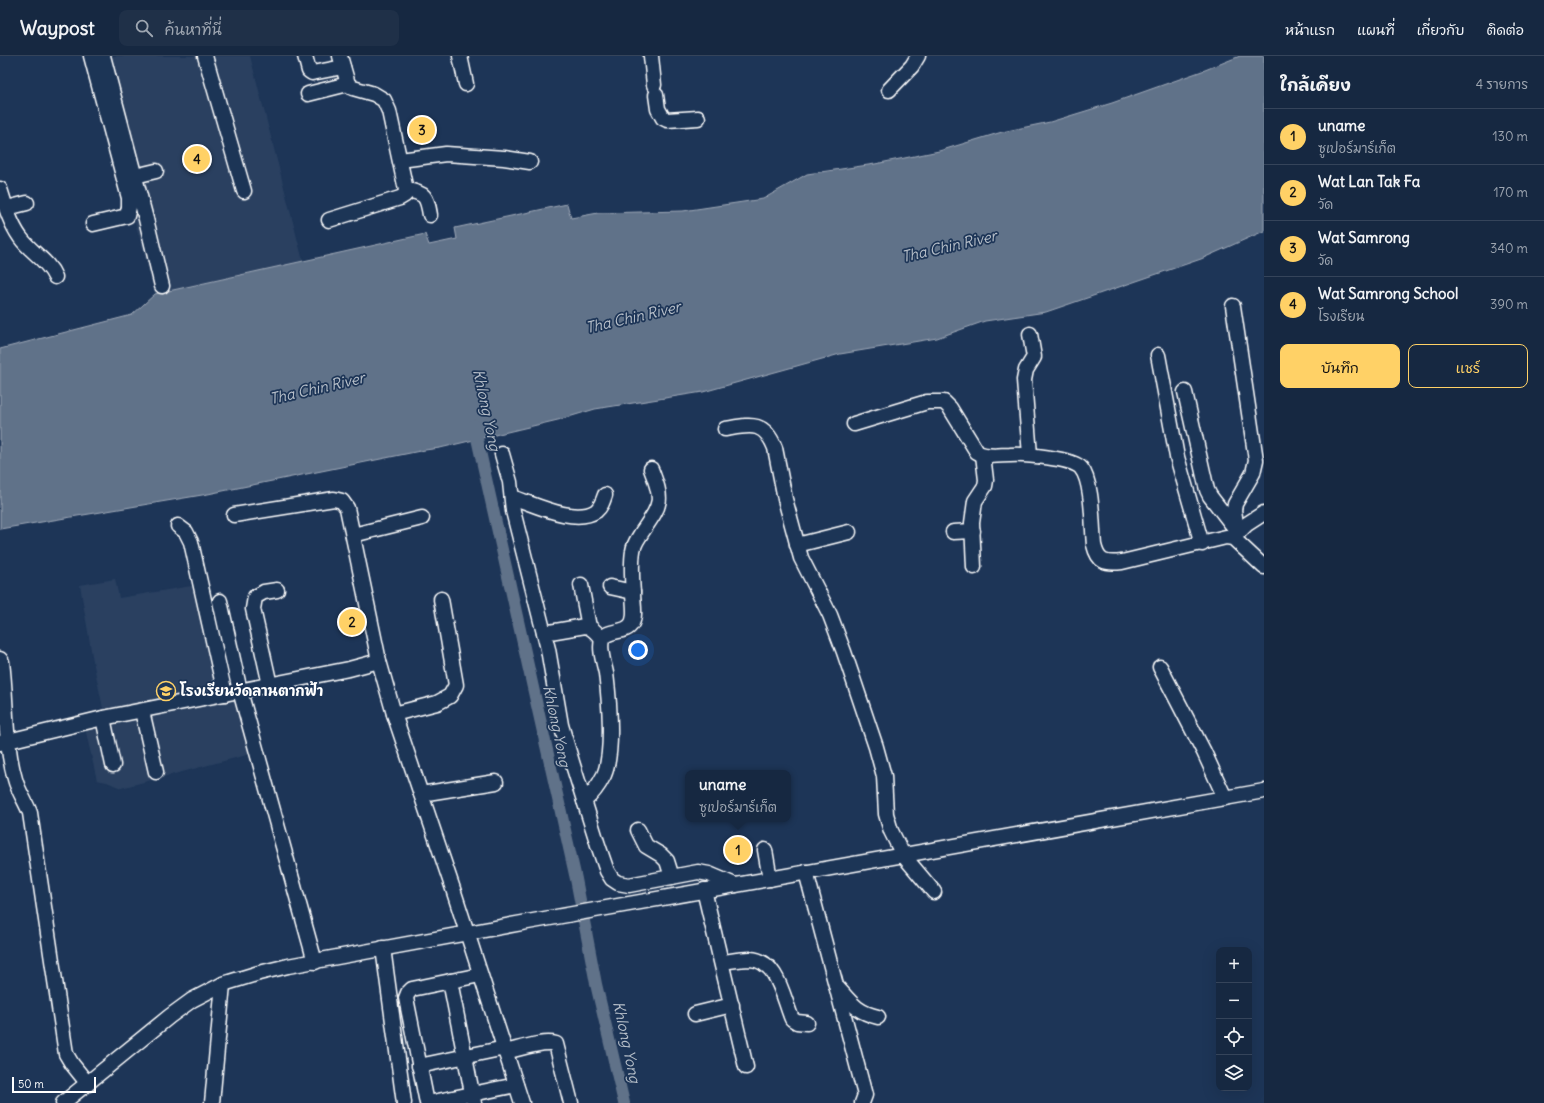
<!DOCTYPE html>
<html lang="th">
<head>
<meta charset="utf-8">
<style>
  body { margin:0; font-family:Delius,"Playpen Sans Thai",sans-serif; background:#1f3048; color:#f1f3f6 }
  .controls { position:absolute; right:12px; bottom:12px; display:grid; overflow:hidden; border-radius:8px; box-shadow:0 4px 16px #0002 }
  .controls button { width:36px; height:36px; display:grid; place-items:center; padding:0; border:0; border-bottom:1px solid #35445a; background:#162841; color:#f1f3f6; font:20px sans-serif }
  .scale { position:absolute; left:12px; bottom:10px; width:84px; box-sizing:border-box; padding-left:4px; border:2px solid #fff; border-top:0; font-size:11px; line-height:14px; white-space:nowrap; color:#fff; -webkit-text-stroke:3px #1d3557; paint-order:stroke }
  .you { position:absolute; left:638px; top:594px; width:14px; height:14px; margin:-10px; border:3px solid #fff; border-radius:50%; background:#1a73e8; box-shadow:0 0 0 6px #1a73e833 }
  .badge { display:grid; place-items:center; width:26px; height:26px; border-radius:50%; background:#ffd166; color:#111; font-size:13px; font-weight:700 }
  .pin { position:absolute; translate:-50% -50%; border:2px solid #fff; box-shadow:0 1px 4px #0006 }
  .popup { position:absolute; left:685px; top:714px; width:106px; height:52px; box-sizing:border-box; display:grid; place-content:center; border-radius:8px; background:#162841; filter:drop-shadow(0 1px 3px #0005); font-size:13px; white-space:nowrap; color:#9ea6b1 }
  .popup b { font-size:15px; color:#f1f3f6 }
  .popup::after { content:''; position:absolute; left:50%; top:100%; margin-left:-8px; border:8px solid transparent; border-top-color:#162841 }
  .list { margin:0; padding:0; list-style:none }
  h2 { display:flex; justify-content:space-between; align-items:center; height:52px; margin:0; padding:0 16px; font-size:17px }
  h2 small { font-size:13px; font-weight:400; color:#9ea6b1 }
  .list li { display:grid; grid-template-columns:26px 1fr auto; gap:12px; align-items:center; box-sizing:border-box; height:56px; padding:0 16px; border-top:1px solid #35445a }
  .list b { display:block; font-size:15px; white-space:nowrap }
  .list p { margin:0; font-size:13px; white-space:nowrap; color:#9ea6b1 }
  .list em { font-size:13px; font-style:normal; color:#9ea6b1 }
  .actions { display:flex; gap:8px; padding:12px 16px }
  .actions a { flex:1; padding:9px 0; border:1px solid #ffd166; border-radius:8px; text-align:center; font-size:14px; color:#ffd166 }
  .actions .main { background:#ffd166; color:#111 }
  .icon { flex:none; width:22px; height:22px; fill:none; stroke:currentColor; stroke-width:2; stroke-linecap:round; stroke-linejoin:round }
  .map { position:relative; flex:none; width:1264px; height:1047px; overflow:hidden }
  header { display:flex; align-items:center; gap:24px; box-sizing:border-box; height:56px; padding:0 20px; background:#162841; border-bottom:1px solid #35445a }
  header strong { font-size:19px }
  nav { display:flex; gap:22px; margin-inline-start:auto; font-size:14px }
  .search { width:280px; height:36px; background:#1f3048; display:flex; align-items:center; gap:10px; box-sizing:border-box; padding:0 14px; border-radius:8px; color:#9ea6b1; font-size:15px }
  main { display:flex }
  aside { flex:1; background:#162841 }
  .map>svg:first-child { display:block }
</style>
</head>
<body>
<header>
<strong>Waypost</strong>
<div class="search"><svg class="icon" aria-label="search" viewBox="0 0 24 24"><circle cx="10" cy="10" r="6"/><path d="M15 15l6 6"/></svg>ค้นหาที่นี่</div>
<nav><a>หน้าแรก</a><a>แผนที่</a><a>เกี่ยวกับ</a><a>ติดต่อ</a></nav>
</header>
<main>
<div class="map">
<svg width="1264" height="1047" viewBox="0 0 1264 1047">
  <rect width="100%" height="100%" fill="#1d3557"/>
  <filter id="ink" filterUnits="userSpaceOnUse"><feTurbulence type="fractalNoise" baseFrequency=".025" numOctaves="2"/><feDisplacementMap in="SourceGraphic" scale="8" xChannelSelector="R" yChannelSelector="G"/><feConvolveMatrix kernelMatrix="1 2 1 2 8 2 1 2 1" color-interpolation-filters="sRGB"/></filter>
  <g filter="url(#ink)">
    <!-- built -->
    <g fill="#2a4161">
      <polygon points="89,0 250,0 303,205 155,238"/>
      <polygon points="115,523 119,542 210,527 234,644 237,644 254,697 121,732 107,726 97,724 85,672 106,666 93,605 80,529"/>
    </g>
    <!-- water -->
    <polygon fill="#617289" stroke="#a0aab8" points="1240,0 1264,0 1264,175 1201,203 1046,256 985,265 937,282 840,298 703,336 595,353 562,363 440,392 425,394 208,438 0,473 0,293 132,259 155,238 425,178 429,189 457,183 455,172 567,148 571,162 598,157 683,155 763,143 807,118 875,108 939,95 1002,76 1050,66 1112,47 1205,14"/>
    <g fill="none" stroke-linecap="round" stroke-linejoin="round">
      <!-- canal -->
      <polyline stroke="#617289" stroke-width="12" points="474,369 576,823 596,928 624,1047"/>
      <!-- minor casing -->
      <g stroke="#fff" stroke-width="17">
        <g id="minor">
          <polyline points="91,0 129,142 129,151 127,160 93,168"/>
          <polyline points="103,0 146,163 162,230"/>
          <polyline points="205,0 244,135"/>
          <polyline points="305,0 309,15 312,17 343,11"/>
          <polyline points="460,0 466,28"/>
          <polyline points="651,0 654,29"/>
          <polyline points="889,34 912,10 918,0"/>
          <polyline points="308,38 348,28"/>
          <polyline points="656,39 658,53 663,62 667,64 698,62"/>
          <polyline points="400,104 446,98 504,102 530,106"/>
          <polyline points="135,120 156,115"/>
          <path d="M0,133C5,149 10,167 20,181C30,196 48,204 55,221"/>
          <path d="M406,134C425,137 427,140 430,159"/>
          <polyline points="7,152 27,147"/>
          <polyline points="329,164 400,142 405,139 406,134 389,55 384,44 374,38 353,32 348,28 340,0"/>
          <polyline points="1233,250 1256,404 1253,417 1235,448 1234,454 1236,468 1241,473"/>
          <polyline points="1158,299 1177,401 1202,488"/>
          <polyline points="1185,336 1207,434 1210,440 1237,475"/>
          <path d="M854,368L927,346H944L950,352L977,396C986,402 1000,399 1010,399C1023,398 1073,402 1081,412C1093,426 1092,470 1094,489C1098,506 1105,508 1122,506L1226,481L1233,482L1264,511"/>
          <path d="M725,373C750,369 764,364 775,392L785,443L801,502L830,559L844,596L876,691L884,720L886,758L891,775L903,799L934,836"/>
          <polyline points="502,398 510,426 513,455 548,593 561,669 572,706 598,789 607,815 612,823 618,827 629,829 698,816 709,818 735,829"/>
          <polyline points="1030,399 1024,324 1026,314 1034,301 1030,278"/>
          <path d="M512,441C534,448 575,469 596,455C601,451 603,445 605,439"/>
          <polyline points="234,459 334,443 342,445 347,452 379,605 394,658 453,833 522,1047"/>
          <polyline points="178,470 186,476 191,486 225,638"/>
          <polyline points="953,476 973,475"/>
          <polyline points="353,479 422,462"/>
          <polyline points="1236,479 1247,468 1264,457"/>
          <polyline points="797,489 849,476"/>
          <polyline points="974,511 972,467 975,445 985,430 986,424 983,399"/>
          <polyline points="581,529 589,571"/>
          <polyline points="610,531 633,536"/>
          <polyline points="220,545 240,635 315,906"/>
          <path d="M544,577L585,570C593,571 597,578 602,583"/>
          <path d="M0,603L2,606C7,645 4,685 15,723C18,735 26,746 30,757L66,998L72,1008L88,1028"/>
          <polyline points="1160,611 1204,696 1225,742"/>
          <polyline points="270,629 253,553 255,541 264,536 277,534"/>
          <polyline points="142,655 156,716"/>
          <polyline points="394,658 437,647 450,640 456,629 441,543"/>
          <polyline points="103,662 113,709"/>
          <polyline points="0,687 103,662 349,613 379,605"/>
          <polyline points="421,738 496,726"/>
          <path d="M584,745C593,738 599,729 604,719C614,696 609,642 606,617C604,607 599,594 602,584C607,572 626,579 632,567C636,559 633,546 633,537C632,524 631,508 633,495C634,487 638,483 642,476C661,448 664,446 651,413"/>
          <polyline points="638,774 646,790 661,799 667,805 672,821"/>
          <polyline points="765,794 770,823"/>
          <polyline points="806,816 865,1039 862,1047"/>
          <polyline points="704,834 746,1011"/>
          <polyline points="383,892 404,1047"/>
          <path d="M722,906C731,905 741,903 750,903C778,904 783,942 792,963L797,966L807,967"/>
          <polyline points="450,925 474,1047"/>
          <path d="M838,932C852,948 857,956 878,961"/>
          <polyline points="695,958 732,949"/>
          <path d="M505,996C519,993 544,984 556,988L571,1047"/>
          <polyline points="419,1010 505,992"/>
          <polyline points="63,1047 170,960 192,944 223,928 259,917 288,910 522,867 1264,735"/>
          <polyline points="212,1047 223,928"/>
          <polyline points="427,1047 406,942 408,937 412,933 480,919"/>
          <polyline points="428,1047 516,1029"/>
        </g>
      </g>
      <!-- minor -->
      <use href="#minor" stroke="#1d3557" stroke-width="14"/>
    </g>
  </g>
  <!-- icons -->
  <defs>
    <g id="school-ring" transform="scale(1)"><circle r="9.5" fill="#1d3557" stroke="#ffd166" stroke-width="1.5"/><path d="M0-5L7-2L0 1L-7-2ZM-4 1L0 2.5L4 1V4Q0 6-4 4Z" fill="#ffd166"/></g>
  </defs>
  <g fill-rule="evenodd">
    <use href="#school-ring" x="166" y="635"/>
  </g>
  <g text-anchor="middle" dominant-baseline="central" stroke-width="3.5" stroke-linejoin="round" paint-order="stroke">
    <!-- poi labels -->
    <g font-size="14" font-weight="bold" fill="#fff" stroke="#1d3557" text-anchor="start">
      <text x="180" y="635">โรงเรียนวัดลานตากฟ้า</text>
    </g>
    <!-- water labels -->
    <g font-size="15" font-style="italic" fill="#b8c0ca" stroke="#1d3557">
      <text transform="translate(949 190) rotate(-13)">Tha Chin River</text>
      <text transform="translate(633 261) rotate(-13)">Tha Chin River</text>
      <text transform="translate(317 332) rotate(-13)">Tha Chin River</text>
      <text transform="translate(487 354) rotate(78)">Khlong Yong</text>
      <text transform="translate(557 670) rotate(78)">Khlong Yong</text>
      <text transform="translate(627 986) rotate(78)">Khlong Yong</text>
    </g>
  </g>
</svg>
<div class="controls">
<button>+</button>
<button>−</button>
<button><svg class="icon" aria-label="locate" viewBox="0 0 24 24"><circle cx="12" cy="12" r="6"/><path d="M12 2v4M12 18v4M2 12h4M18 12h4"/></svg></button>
<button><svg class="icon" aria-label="layers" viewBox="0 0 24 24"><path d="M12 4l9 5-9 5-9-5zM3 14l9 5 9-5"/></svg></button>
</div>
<div class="scale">50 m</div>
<div class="you"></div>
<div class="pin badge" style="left:738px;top:794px">1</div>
<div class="popup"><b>uname</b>ซูเปอร์มาร์เก็ต</div>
<div class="pin badge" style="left:352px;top:566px">2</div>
<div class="pin badge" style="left:422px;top:74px">3</div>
<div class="pin badge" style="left:197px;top:103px">4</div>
</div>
<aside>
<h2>ใกล้เคียง<small>4 รายการ</small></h2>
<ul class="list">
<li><span class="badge">1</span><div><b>uname</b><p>ซูเปอร์มาร์เก็ต</p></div><em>130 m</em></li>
<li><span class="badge">2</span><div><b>Wat Lan Tak Fa</b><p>วัด</p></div><em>170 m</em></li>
<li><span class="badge">3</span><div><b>Wat Samrong</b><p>วัด</p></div><em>340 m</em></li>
<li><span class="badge">4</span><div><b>Wat Samrong School</b><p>โรงเรียน</p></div><em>390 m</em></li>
</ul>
<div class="actions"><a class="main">บันทึก</a><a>แชร์</a></div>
</aside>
</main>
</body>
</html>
